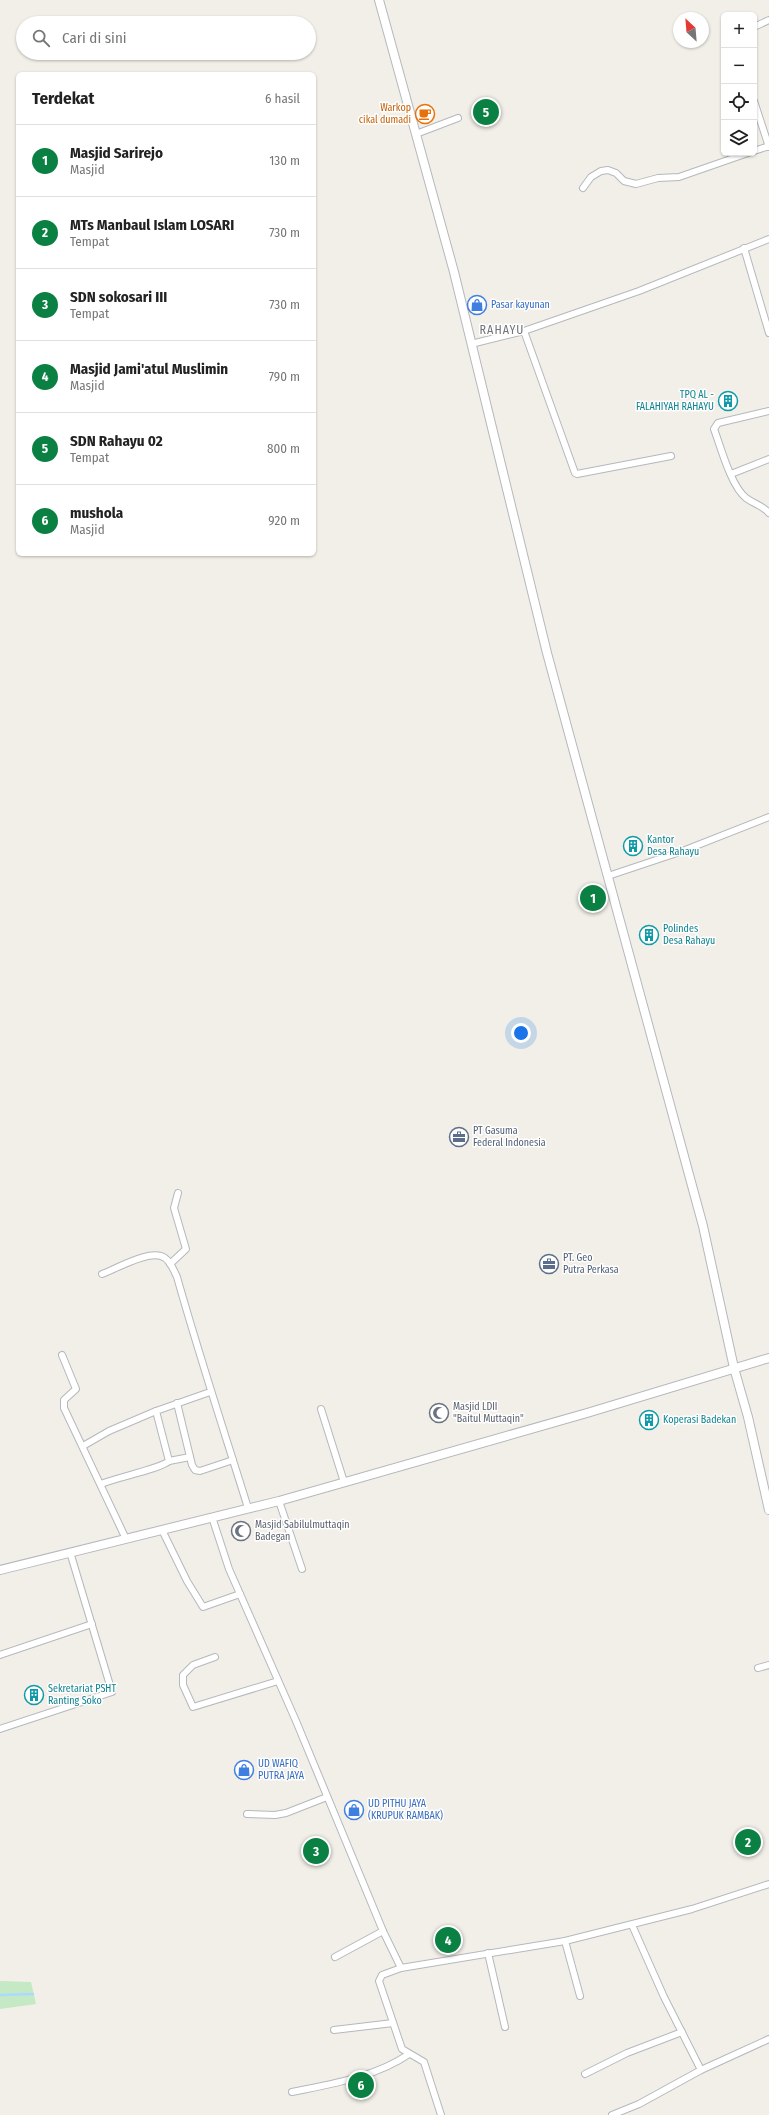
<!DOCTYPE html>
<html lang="id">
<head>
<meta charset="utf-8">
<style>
  body { margin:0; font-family:"Fira Sans Condensed",sans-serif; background:#f6f6f6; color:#222 }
  .controls { position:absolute; right:12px; top:12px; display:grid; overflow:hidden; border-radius:6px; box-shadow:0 1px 3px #0004 }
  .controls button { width:36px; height:36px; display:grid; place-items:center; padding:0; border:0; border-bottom:1px solid #e0e0e0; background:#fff; color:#222; font:20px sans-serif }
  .compass { position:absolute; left:673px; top:12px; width:36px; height:36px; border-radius:50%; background:#fff; box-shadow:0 1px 3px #0004; rotate:334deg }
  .you { position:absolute; left:521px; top:1033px; width:14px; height:14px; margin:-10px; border:3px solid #fff; border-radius:50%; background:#1a73e8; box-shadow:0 0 0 6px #1a73e833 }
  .badge { display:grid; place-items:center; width:26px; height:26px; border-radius:50%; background:#0b8043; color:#fff; font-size:13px; font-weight:700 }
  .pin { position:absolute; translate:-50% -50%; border:2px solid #fff; box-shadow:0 1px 4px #0006 }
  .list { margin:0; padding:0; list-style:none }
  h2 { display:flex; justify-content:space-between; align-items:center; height:52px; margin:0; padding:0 16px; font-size:17px }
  h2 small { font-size:13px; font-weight:400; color:#767676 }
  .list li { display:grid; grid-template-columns:26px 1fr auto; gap:12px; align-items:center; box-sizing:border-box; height:72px; padding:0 16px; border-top:1px solid #e0e0e0 }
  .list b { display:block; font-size:15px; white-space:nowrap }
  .list p { margin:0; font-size:13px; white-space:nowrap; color:#767676 }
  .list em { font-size:13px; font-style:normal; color:#767676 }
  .icon { flex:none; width:22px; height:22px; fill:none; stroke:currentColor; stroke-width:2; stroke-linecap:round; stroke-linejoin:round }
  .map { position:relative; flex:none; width:769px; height:2115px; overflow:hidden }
  .search { position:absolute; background:#fff; box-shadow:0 1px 3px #0004; left:16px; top:16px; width:300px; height:44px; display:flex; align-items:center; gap:10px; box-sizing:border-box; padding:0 14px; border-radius:22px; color:#767676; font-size:15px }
  .panel { position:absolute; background:#fff; box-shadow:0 1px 3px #0004; left:16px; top:72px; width:300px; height:484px; border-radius:6px }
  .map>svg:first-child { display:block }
</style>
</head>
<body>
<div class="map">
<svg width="769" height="2115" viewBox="0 0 769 2115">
  <rect width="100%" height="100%" fill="#f1efe8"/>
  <!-- green -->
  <polygon fill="#c5e8c5" points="0,1981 31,1982 36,2004 0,2009"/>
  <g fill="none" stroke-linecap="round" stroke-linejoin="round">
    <!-- stream -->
    <polyline stroke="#aadaff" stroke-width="2.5" points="0,1995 33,1994"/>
    <!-- minor casing -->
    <g stroke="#b5b8bc" stroke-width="8">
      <g id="minor">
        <polyline points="754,27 769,20"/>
        <polyline points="754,101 769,147"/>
        <polyline points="416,134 458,118"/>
        <polyline points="754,151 769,146"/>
        <polyline points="583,188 591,177 601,171 608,170 616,173 624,181 636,184 658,178 679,177 748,153"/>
        <polyline points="744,248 769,333"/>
        <polyline points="524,331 575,473 577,474 671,456"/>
        <polyline points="471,344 524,331 639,291 769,239"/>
        <path d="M769,411L718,423L714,429C721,448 731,486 746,498C754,504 762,505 769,513"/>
        <polyline points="731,474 769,459"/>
        <polyline points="608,876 680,852 769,817"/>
        <polyline points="170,1264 186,1249 174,1208 178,1193"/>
        <path d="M102,1274C116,1269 151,1248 165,1258C171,1262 174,1271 177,1277C199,1355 224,1431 248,1508"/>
        <polyline points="62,1355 76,1389 64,1400 64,1408 126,1539"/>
        <polyline points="177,1403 192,1465 195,1470 200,1471 233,1460"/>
        <polyline points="321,1409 344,1482"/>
        <polyline points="83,1446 109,1431 156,1411"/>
        <polyline points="169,1461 190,1457"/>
        <path d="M101,1484C117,1477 160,1469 169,1461L156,1411L210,1392"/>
        <polyline points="279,1501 302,1569"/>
        <polyline points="212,1517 229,1569 296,1721 383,1931 401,1968"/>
        <polyline points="162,1530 187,1581 203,1607 240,1594"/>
        <polyline points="0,1655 92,1624"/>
        <polyline points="215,1657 193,1665 183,1675 183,1685 193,1707 278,1681"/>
        <polyline points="758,1668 769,1665"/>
        <polyline points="0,1729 112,1692 70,1552"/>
        <polyline points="247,1814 275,1815 286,1813 327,1797"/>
        <polyline points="632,1925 664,1997 701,2070"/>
        <polyline points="565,1941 580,1996"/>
        <polyline points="488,1953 505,2027"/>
        <polyline points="335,1957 383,1931"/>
        <polyline points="334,2030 393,2023"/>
        <polyline points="585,2074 627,2053 682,2032"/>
        <path d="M292,2092C331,2084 376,2077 409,2054"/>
        <polyline points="441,2115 424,2062 402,2049 379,1981 382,1975 401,1968 565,1941 692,1909 769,1884"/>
        <polyline points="612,2115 639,2104 701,2070 769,2039"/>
      </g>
    </g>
    <!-- tertiary casing -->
    <g stroke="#b5b8bc" stroke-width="10">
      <g id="tertiary">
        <polyline points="379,0 454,272 547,653 703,1226 734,1368 748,1417 769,1510"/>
        <polyline points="0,1570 279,1501 587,1413 769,1358"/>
      </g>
    </g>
    <!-- minor -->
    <use href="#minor" stroke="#fff" stroke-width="6"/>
    <!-- tertiary -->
    <use href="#tertiary" stroke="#fff" stroke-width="8"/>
  </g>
  <!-- icons -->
  <defs>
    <g id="cafe-ring" transform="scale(1)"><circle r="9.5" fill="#fff" stroke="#e8710a" stroke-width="1.5"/><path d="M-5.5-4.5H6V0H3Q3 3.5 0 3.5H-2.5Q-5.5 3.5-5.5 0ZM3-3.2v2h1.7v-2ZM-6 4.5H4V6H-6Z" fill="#e8710a"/></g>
    <g id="shop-ring" transform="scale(1)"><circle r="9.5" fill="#fff" stroke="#3f7fe0" stroke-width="1.5"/><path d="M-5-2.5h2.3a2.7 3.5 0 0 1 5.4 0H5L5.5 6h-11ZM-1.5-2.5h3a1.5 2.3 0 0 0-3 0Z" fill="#3f7fe0"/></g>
    <g id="building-ring" transform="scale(1)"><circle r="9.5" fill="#fff" stroke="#0f9aa8" stroke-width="1.5"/><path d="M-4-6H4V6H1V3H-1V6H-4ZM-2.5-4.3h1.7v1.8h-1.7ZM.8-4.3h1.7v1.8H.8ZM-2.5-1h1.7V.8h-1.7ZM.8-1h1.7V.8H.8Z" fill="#0f9aa8"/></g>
    <g id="office-ring" transform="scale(1)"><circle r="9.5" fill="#fff" stroke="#5c6f8a" stroke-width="1.5"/><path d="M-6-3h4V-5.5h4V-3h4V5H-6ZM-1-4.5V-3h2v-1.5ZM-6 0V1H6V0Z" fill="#5c6f8a"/></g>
    <g id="mosque-ring" transform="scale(1)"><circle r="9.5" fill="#fff" stroke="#6b7280" stroke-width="1.5"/><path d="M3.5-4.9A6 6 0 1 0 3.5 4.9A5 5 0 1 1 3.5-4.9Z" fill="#6b7280"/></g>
  </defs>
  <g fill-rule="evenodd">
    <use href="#cafe-ring" x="425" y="114"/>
    <use href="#shop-ring" x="477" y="305"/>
    <use href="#building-ring" x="728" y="401"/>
    <use href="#building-ring" x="633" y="846"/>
    <use href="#building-ring" x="649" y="935"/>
    <use href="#office-ring" x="459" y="1137"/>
    <use href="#office-ring" x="549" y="1264"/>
    <use href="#mosque-ring" x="439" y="1413"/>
    <use href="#building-ring" x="649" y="1420"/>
    <use href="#mosque-ring" x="241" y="1531"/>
    <use href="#building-ring" x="34" y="1695"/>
    <use href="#shop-ring" x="244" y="1770"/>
    <use href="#shop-ring" x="354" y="1810"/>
  </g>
  <g text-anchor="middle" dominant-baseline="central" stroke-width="3" stroke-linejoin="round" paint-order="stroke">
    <!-- food labels -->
    <g font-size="10" fill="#c56008" stroke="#fff" text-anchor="end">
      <text x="411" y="108">Warkop<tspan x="411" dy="12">cikal dumadi</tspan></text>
    </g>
    <!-- shop labels -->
    <g font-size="10" fill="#366cbe" stroke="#fff" text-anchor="start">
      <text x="491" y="305">Pasar kayunan</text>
      <text x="258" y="1764">UD WAFIQ<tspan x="258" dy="12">PUTRA JAYA</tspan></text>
      <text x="368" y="1804">UD PITHU JAYA<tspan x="368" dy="12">(KRUPUK RAMBAK)</tspan></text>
    </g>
    <!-- culture labels -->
    <g font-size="10" fill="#0d838f" stroke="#fff" text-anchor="start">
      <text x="714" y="395" text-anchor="end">TPQ AL -<tspan x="714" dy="12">FALAHIYAH RAHAYU</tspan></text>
      <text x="647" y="840">Kantor<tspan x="647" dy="12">Desa Rahayu</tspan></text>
      <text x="663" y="929">Polindes<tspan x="663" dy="12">Desa Rahayu</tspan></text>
      <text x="663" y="1420">Koperasi Badekan</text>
      <text x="48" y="1689">Sekretariat PSHT<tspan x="48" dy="12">Ranting Soko</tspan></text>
    </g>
    <!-- service labels -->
    <g font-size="10" fill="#4e5e75" stroke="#fff" text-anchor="start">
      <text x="473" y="1131">PT Gasuma<tspan x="473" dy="12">Federal Indonesia</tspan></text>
      <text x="563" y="1258">PT. Geo<tspan x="563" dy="12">Putra Perkasa</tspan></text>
    </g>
    <!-- worship labels -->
    <g font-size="10" fill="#5b616d" stroke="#fff" text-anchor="start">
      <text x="453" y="1407">Masjid LDII<tspan x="453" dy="12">"Baitul Muttaqin"</tspan></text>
      <text x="255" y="1525">Masjid Sabilulmuttaqin<tspan x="255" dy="12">Badegan</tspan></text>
    </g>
    <!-- quarter labels -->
    <g font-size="12" letter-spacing="1" fill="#70757a" stroke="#fff">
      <text x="502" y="330">RAHAYU</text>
    </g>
  </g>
</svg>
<div class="controls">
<button>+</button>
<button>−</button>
<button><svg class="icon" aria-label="locate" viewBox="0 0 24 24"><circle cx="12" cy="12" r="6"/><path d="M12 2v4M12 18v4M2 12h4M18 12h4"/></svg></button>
<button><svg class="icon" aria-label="layers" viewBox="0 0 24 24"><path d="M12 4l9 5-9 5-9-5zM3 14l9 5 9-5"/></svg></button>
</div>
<svg class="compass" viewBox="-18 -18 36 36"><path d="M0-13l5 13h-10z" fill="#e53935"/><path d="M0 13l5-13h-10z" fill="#767676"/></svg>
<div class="you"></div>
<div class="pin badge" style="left:593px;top:898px">1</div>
<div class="pin badge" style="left:748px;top:1842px">2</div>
<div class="pin badge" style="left:316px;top:1851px">3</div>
<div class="pin badge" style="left:448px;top:1940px">4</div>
<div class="pin badge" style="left:486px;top:112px">5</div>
<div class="pin badge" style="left:361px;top:2085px">6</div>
<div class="search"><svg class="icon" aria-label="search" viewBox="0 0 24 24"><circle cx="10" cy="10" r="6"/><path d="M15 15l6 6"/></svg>Cari di sini</div>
<section class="panel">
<h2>Terdekat<small>6 hasil</small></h2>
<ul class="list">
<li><span class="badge">1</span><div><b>Masjid Sarirejo</b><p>Masjid</p></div><em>130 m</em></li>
<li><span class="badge">2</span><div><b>MTs Manbaul Islam LOSARI</b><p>Tempat</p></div><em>730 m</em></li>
<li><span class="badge">3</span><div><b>SDN sokosari III</b><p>Tempat</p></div><em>730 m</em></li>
<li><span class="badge">4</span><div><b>Masjid Jami'atul Muslimin</b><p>Masjid</p></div><em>790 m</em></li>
<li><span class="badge">5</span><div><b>SDN Rahayu 02</b><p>Tempat</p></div><em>800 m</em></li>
<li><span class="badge">6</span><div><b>mushola</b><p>Masjid</p></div><em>920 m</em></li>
</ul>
</section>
</div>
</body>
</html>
